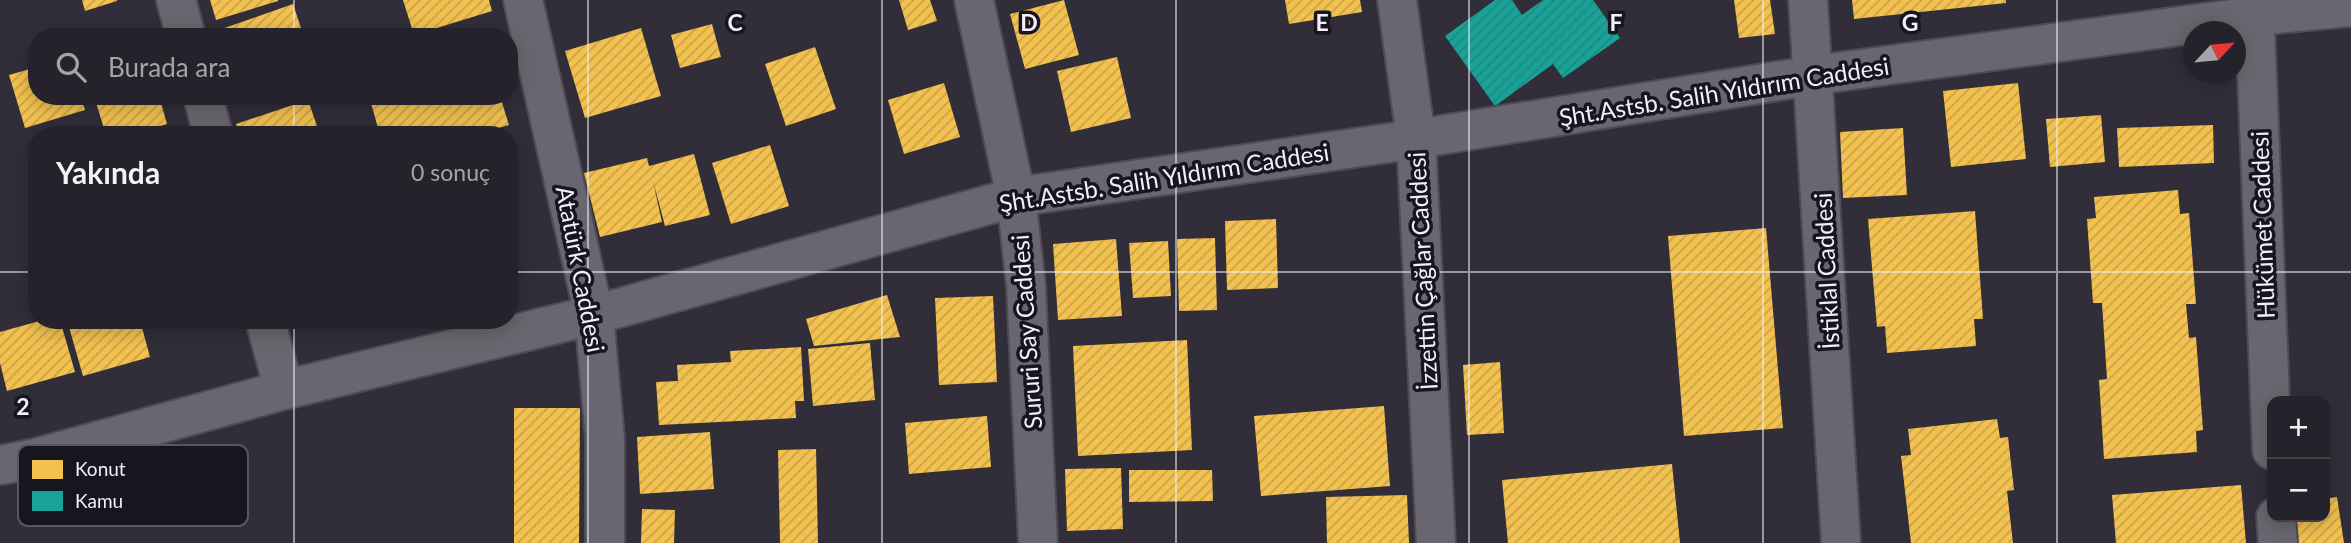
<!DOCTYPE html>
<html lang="tr">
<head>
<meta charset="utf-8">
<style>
  body { margin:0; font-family:Lato,sans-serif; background:#2e2a33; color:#f1f3f6 }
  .controls { position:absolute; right:21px; bottom:21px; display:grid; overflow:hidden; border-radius:14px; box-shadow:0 4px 18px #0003 }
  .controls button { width:63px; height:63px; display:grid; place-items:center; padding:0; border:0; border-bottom:2px solid #423f47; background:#26222b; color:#f1f3f6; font:35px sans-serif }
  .compass { position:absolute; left:2183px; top:21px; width:63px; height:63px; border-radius:50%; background:#26222b; box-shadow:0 4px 18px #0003; rotate:64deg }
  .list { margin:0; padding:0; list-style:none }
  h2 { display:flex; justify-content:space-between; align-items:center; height:91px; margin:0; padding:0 28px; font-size:30px }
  h2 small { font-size:23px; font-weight:400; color:#a4a4a9 }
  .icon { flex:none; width:38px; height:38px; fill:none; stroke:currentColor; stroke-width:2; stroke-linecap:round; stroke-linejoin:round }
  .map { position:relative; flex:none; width:2351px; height:543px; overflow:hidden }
  .search { position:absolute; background:#26222b; box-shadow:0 4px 18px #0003; left:28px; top:28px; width:490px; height:77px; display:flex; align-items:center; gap:18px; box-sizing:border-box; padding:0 24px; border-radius:28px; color:#a4a4a9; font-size:26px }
  .panel { position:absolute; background:#26222b; box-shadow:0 4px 18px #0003; left:28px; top:126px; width:490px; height:203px; border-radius:28px }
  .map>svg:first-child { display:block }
</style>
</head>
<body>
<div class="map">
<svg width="2351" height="543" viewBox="0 0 2351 543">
  <defs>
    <pattern id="homes-hatch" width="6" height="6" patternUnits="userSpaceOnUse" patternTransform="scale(1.75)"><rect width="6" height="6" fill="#f2c14e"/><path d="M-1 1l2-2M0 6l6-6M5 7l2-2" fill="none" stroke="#c8a24d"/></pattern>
    <pattern id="public-hatch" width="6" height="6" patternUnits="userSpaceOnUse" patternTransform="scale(1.75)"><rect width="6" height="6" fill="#17a398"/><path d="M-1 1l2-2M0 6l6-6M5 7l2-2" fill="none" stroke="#268781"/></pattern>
  </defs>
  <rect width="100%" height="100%" fill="#322e39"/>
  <!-- homes -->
  <g fill="url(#homes-hatch)">
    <polygon points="82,0 117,0 117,1 85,11"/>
    <polygon points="210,0 278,0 278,1 216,20"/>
    <polygon points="403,0 489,0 492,11 414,35"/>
    <polygon points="899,0 930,0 937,21 908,30"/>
    <polygon points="1064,0 1079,55 1025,69 1010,14"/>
    <polygon points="1285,0 1360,0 1362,12 1289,24"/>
    <polygon points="1734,0 1770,0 1775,34 1739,38"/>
    <polygon points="1852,0 2006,0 2006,3 1854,19"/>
    <polygon points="293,4 304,37 222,37 219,30"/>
    <polygon points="712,24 721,57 680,68 671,35"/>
    <polygon points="641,28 661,96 585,118 565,51"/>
    <polygon points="815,47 836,109 786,126 765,64"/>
    <polygon points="1117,57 1131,118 1071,132 1057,71"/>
    <polygon points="37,67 37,96 81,96 85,110 25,128 9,75"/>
    <polygon points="944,83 960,137 904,154 888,100"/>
    <polygon points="2018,83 2026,159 1951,167 1943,91"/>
    <polygon points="94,96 159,96 167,124 130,135 106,135"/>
    <polygon points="369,96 500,96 509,125 473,135 380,135"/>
    <polygon points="308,100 320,135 240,135 236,124"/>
    <polygon points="2101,115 2105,162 2050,167 2046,119"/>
    <polygon points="2213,125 2214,163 2119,167 2117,128"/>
    <polygon points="1903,128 1907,195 1843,198 1840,132"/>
    <polygon points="770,145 789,206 731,224 712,163"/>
    <polygon points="694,154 710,215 665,226 653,181 662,222 600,237 584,173 647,158 649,166"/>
    <polygon points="2178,190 2180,214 2189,213 2196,304 2186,304 2189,338 2196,337 2203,430 2196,431 2197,452 2104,459 2099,380 2107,379 2102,303 2093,303 2087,219 2096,218 2094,197"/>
    <polygon points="1975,211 1983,319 1974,319 1976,346 1887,353 1885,326 1877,327 1868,219"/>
    <polygon points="1276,219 1278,288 1227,290 1225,221"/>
    <polygon points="1766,228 1783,428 1684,436 1668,236"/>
    <polygon points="1215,238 1217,310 1179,311 1177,239"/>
    <polygon points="1116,239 1122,316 1058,320 1053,244"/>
    <polygon points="1168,241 1171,296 1133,298 1129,243"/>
    <polygon points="887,295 900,337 814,346 806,319"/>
    <polygon points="993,296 997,382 939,385 935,298"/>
    <polygon points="43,320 60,320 75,372 7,391 0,363 0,332"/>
    <polygon points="67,320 140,320 150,357 83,376"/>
    <polygon points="1187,340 1192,450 1078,456 1073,346"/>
    <polygon points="870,343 875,400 813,406 808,349"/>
    <polygon points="801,347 804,401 795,401 796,418 659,425 656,382 678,381 677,365 731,362 730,351"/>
    <polygon points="1500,362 1504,433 1467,435 1463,365"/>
    <polygon points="1384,406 1390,486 1261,496 1254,416"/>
    <polygon points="514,408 580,408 579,543 514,543"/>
    <polygon points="987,416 991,467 909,474 905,423"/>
    <polygon points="1997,419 2000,438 2008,437 2014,490 2007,491 2013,543 1911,543 1901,456 1911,455 1908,429"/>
    <polygon points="710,432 714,489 640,494 637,437"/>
    <polygon points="816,449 818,543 780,543 778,450"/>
    <polygon points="1672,464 1680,543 1508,543 1502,480"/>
    <polygon points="1121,468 1123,529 1067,531 1065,469"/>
    <polygon points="1129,470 1212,470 1213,501 1129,502"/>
    <polygon points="2241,485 2246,543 2116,543 2112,495"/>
    <polygon points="1407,495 1409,543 1327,543 1326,497"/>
    <polygon points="2337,497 2344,543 2294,543 2289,517 2325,517 2325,499"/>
    <polygon points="642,509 675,510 674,543 641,543"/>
  </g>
  <!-- public -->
  <polygon fill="url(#public-hatch)" points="1495,0 1512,0 1522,15 1543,0 1593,0 1620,38 1563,78 1553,64 1495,106 1445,36"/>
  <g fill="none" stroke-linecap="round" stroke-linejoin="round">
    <!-- tertiary casing -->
    <g stroke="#4e4b54" stroke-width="42">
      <g id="tertiary">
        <polyline points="176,0 186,37"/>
        <polyline points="523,0 594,315 605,439 605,543"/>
        <polyline points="974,0 1016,197 1026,286 1038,543"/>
        <polyline points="1397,0 1416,139 1436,543"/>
        <polyline points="1808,0 1841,543"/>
        <polyline points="2254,0 2272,450"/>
        <polyline points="203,96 213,135"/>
        <polyline points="265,320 284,390"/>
        <polyline points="0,465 32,459 284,390 594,315 1016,197 1416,139 1815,75 2255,16 2351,7"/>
        <polyline points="2276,517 2278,543"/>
      </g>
    </g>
    <!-- tertiary -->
    <use href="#tertiary" stroke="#69666f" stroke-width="38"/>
  </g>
  <!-- grid -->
  <path fill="none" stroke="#f2eefa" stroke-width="2" stroke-opacity="0.55" d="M294,0V37M588,0V543M882,0V543M1176,0V543M1469,0V543M1763,0V543M2057,0V543M294,96V135M0,272H37M509,272H2351M294,320V543"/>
  <g text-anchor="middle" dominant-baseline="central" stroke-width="7" stroke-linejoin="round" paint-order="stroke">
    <!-- street labels -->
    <g font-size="24" fill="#f2eefa" stroke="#17151d">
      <text transform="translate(1724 91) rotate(-9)">Şht.Astsb. Salih Yıldırım Caddesi</text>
      <text transform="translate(1164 177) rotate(-9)">Şht.Astsb. Salih Yıldırım Caddesi</text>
      <text transform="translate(2262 225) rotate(-92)">Hükümet Caddesi</text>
      <text transform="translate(581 269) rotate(79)">Atatürk Caddesi</text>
      <text transform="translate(1422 271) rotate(-93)">İzzettin Çağlar Caddesi</text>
      <text transform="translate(1826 271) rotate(-93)">İstiklal Caddesi</text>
      <text transform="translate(1026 332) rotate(-94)">Sururi Say Caddesi</text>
    </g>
  </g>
  <!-- legend -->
  <rect x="18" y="445" width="230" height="81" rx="10" fill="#17151d" stroke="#59565f" stroke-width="2"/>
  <rect x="32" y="460" width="31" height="19" fill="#f2c14e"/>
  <rect x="32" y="491" width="31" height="20" fill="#17a398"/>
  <g font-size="19" fill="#f2eefa">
    <text x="75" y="476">Konut</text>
    <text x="75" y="508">Kamu</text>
  </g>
  <g font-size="23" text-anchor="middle" font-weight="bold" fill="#f2eefa" stroke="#17151d" stroke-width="7" stroke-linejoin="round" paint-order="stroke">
    <text x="735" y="31">C</text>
    <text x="1029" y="31">D</text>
    <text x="1322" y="31">E</text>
    <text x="1616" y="31">F</text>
    <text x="1910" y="31">G</text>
    <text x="23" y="415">2</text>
  </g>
</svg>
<div class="controls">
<button>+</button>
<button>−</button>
</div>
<svg class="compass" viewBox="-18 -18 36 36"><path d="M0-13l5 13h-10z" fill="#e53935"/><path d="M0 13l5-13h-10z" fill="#a4a4a9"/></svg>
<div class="search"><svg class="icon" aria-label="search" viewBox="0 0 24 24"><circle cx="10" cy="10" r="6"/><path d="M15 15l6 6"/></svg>Burada ara</div>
<section class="panel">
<h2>Yakında<small>0 sonuç</small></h2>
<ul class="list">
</ul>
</section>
</div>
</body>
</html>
